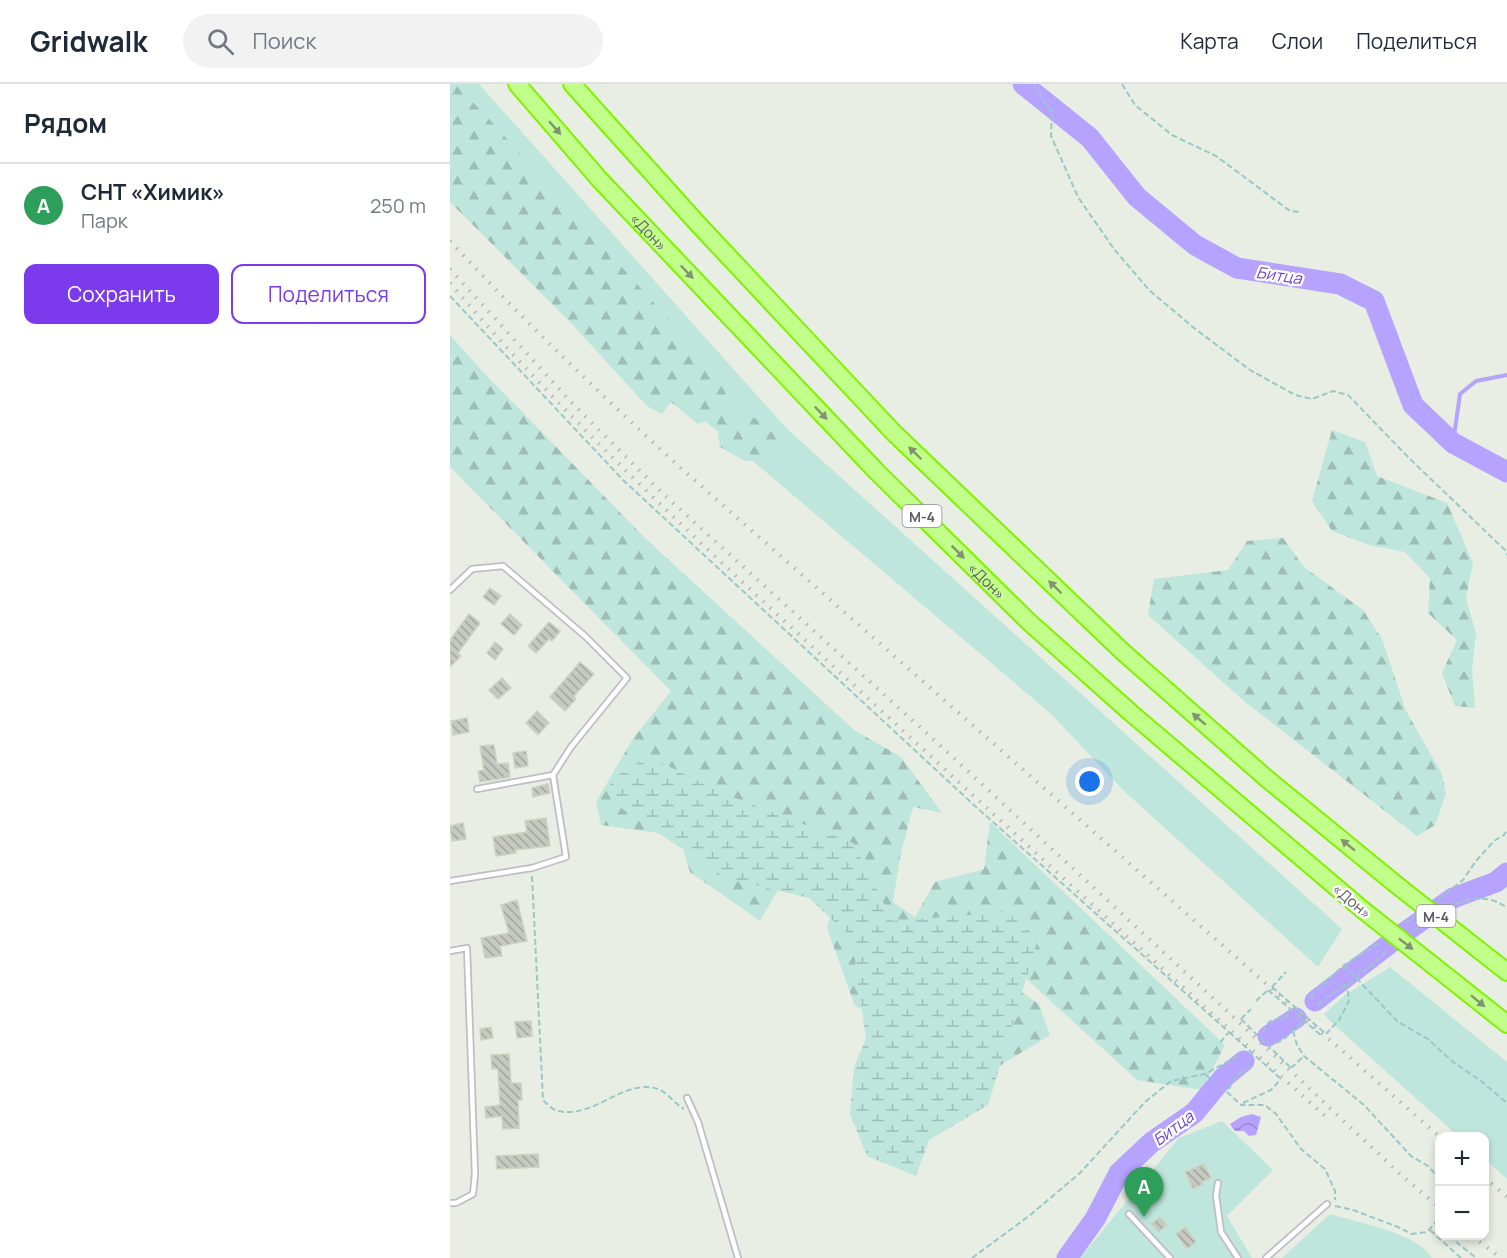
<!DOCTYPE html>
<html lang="ru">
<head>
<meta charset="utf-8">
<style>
  body { margin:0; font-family:Manrope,sans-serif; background:#f2f2f3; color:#1f2937 }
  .controls { position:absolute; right:18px; bottom:18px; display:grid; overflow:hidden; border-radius:12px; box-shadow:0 3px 9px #0003 }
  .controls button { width:54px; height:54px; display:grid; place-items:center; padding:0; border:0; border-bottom:2px solid #e0e1e3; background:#fff; color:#1f2937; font:30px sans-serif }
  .you { position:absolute; left:640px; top:698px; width:21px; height:21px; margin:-15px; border:4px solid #fff; border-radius:50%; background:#1a73e8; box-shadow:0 0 0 9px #1a73e833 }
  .badge { display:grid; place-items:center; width:39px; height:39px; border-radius:50%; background:#7c3aed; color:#fff; font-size:20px; font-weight:700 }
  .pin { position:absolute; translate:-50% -50px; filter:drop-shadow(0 2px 3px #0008) }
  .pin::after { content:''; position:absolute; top:32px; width:21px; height:18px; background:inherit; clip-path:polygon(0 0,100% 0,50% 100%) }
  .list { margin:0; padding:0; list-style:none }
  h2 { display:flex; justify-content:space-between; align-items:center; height:78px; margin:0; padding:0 24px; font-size:26px }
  h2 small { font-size:20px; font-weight:400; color:#747a83 }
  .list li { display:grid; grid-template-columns:39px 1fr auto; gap:18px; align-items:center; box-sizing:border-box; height:84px; padding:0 24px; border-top:2px solid #e0e1e3 }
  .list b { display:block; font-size:22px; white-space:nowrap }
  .list p { margin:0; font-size:20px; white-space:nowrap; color:#747a83 }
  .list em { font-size:20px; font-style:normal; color:#747a83 }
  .actions { display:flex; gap:12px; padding:18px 24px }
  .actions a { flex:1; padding:14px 0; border:2px solid #7c3aed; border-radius:12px; text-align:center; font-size:21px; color:#7c3aed }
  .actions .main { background:#7c3aed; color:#fff }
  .icon { flex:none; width:33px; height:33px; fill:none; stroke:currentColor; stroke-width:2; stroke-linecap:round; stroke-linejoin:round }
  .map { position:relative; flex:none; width:1057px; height:1174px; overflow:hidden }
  header { display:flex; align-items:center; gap:36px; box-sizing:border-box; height:84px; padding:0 30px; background:#fff; border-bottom:2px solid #e0e1e3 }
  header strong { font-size:28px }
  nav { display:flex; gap:33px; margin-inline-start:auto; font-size:21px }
  .search { width:420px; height:54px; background:#f2f2f3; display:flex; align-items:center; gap:15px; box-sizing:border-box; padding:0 21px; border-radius:33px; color:#747a83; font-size:22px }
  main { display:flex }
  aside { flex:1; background:#fff }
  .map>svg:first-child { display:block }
</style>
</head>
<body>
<header>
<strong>Gridwalk</strong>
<div class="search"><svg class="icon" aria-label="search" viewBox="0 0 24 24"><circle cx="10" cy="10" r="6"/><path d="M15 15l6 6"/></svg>Поиск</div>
<nav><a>Карта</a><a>Слои</a><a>Поделиться</a></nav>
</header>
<main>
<aside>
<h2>Рядом<small></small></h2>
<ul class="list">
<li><span class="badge" style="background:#2e9e5b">A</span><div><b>СНТ «Химик»</b><p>Парк</p></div><em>250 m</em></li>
</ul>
<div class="actions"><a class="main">Сохранить</a><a>Поделиться</a></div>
</aside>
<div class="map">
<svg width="1057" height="1174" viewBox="0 0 1057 1174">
  <defs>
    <pattern id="forest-firs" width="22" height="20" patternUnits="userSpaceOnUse" patternTransform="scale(1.5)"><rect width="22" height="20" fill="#bfe6dd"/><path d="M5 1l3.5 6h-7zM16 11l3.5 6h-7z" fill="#9ebdb7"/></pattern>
    <pattern id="wetland-marsh" width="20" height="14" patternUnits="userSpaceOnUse" patternTransform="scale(1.5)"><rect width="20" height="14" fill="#bfe6dd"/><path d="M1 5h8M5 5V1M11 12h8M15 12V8" fill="none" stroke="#9ebdb7"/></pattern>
    <pattern id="water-waves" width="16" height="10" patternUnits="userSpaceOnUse" patternTransform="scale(1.5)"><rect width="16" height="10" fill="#b6a2ff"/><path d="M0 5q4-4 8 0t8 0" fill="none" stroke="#9787d2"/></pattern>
    <pattern id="building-back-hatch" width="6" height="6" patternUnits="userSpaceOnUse" patternTransform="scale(1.5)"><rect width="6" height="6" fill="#c5c9bf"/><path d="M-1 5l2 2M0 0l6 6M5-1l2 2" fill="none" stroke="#a3a69f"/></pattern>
  </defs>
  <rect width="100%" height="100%" fill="#e8eee3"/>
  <!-- green -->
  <g fill="#bfe6dd">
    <polygon points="0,0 29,0 336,344 892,845 868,883 674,707 600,629 186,278"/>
    <polygon points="940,883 1057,978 1057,1095 1035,1075 1034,1052 1008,1052 882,939 874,930 895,911"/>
    <polygon points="772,1037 823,1086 777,1132 802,1174 630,1174 729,1054"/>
    <path d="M880,1130C909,1139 966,1148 982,1174H832Z"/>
  </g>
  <!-- forest -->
  <g fill="url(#forest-firs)">
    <polygon points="0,0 5,0 40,36 263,285 276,310 280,331 302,332 329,353 331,375 295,377 270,363 266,334 248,340 221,318 212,330 197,322 119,237 0,118"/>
    <polygon points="0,251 33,288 196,455 404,646 451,673 492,729 463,723 450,773 443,818 465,833 485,798 534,785 540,738 775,961 752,1006 687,996 533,855 554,896 589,920 600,951 533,992 405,922 377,844 386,814 331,801 310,837 240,788 229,752 151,741 146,718 182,656 221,607 0,383"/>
    <polygon points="882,346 915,358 927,392 997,419 1023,479 1016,514 1026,550 1022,586 1025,624 1005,622 992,589 1007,556 978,529 980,494 955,468 919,461 882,447 862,417"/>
    <polygon points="833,454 854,483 913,526 932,555 956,627 992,690 996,710 985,741 967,752 794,617 698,531 704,495 778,486 797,457"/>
  </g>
  <!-- wetland -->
  <polygon fill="url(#wetland-marsh)" points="198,672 272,709 403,759 443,837 557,828 588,855 538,1021 479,1056 466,1092 417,1072 400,1030 404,983 416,955 402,854 359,814 277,795 168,722 159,697"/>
  <!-- water -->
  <polygon fill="url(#water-waves)" points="802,1030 811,1033 806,1051 799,1052 794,1047 785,1047 780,1040 791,1033"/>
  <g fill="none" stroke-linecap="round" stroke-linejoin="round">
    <!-- stream -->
    <polyline stroke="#b6a2ff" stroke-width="4" points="1003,359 1010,310 1026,297 1057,291"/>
    <!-- river -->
    <g stroke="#b6a2ff" stroke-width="21">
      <polyline points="573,0 640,54 687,113 745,161 787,184 890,200 924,217 963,321 1003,359 1057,388"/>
      <polyline points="865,917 947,854 1003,814 1046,798 1057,789"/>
      <polyline points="818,952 846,934"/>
      <polyline points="617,1174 645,1135 669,1089 702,1058 744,1029 773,994 794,977"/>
    </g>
  </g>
  <!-- building -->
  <g fill="url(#building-back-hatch)" stroke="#cbd3c1" stroke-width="1.5">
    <polygon points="40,504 51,512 44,521 33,513"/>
    <polygon points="19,530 30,539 8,569 11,572 0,583 0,556"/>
    <polygon points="60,530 72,541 64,551 51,540"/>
    <polygon points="99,538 110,547 102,557 99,555 86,569 78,562"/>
    <polygon points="45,558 53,565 45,576 37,569"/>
    <polygon points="130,578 144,590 124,612 126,615 115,627 100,613"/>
    <polygon points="52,594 61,604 48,615 39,606"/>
    <polygon points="87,627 99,639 88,651 76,639"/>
    <polygon points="17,634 19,648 3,651 1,637"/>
    <polygon points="44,661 47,680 58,679 60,693 30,698 28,687 34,686 30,662"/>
    <polygon points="76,667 78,682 65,684 63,669"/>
    <polygon points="98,700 100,709 83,713 82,704"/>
    <polygon points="96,734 100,762 65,766 66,769 46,772 43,753 77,748 75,737"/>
    <polygon points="13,739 16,755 2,757 0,742"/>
    <polygon points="67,816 77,857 50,862 52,872 35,874 31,854 59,849 51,821"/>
    <polygon points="81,937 82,952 67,954 65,938"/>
    <polygon points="41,943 43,954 31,956 30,945"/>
    <polygon points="59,970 61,999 71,999 72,1016 68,1016 69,1044 53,1045 52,1032 36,1034 35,1023 50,1021 48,985 42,985 41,971"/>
    <polygon points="88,1070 89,1083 47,1085 46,1072"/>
    <polygon points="754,1080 761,1094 752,1098 753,1100 743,1105 735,1088"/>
    <polygon points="710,1133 717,1141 709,1148 701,1140"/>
    <polygon points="735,1143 746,1158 737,1165 726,1150"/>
  </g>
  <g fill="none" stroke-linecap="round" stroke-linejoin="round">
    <!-- lane casing -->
    <g stroke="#c0bdc4" stroke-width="8">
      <g id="lane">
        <polyline points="0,506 22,485 53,482 135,552 177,594 121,663 103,691 116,773 82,784 0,797"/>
        <polyline points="27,705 103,691"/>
        <polyline points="0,867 17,864 25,1090 23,1110 6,1119 0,1119"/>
        <polyline points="237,1014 248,1038 288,1174"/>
        <polyline points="768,1099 766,1111 771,1148 788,1174"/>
        <polyline points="679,1130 720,1174"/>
        <polyline points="816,1174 877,1120"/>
      </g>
    </g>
    <!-- highway casing -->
    <g stroke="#81f100" stroke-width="20">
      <g id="highway">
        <path id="s1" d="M67,0L150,96L427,388L578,537L681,629L913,826"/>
        <polyline points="122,0 247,139 444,349 673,568 816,694 943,798"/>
        <polyline points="1029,866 1057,888"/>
        <polyline points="999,894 1057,940"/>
      </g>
    </g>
    <!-- path -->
    <g stroke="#9ac7ca" stroke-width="2" stroke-dasharray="6 3" stroke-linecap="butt">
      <polyline points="583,0 602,28 601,52 628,113 664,165 699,206 744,244 800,286 845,311 862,315 883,307 898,311 960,375 1055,466 1057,471"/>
      <polyline points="672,0 685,21 722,51 766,72 840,127 851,128"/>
      <polyline points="0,212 173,396 525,722 779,948 769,960"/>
      <path d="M82,792L93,1016C97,1020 103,1026 108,1027C145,1035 173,994 208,1005C217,1008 225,1020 234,1025"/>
      <polyline points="989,815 1013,796 1026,777 1044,757 1054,751 1057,745"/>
      <path d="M998,824C1017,813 1039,810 1057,824"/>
      <polyline points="955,840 965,832"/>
      <polyline points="963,847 973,840"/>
      <polyline points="894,881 948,938 978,955 1003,978 1031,997 1057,1019"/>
      <polyline points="822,903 836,888"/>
      <polyline points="860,913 894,881 931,858"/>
      <polyline points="806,917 818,906"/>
      <polyline points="869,921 873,916 905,895 939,865"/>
      <polyline points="791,935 801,925"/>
      <polyline points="843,947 847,961 854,972 914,1021 961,1072 978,1082 990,1095"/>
      <polyline points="813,948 819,938 841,930"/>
      <polyline points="876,950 889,936 899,917 897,900"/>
      <polyline points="826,959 833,956 852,938"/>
      <polyline points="801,982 787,991 777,1008 791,1021 815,1021 826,1030 851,1065 875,1085 885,1107 885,1116"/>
      <polyline points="841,984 854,972"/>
      <polyline points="755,990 763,997"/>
      <polyline points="793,1019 821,1006 831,995"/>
      <polyline points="986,1110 990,1101"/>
      <polyline points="885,1122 903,1126 948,1143 962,1150 977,1148 985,1139 990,1144"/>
      <polyline points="980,1146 1011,1174"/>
      <polyline points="999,1152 1026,1174"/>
      <polyline points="522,1174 579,1132 630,1089 695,1018 721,997 755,990 788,972"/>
    </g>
    <!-- lane -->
    <use href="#lane" stroke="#fff" stroke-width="4.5"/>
    <!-- highway -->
    <use href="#highway" stroke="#c1fe8a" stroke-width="16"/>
    <!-- rail -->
    <g stroke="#b7b6b7" stroke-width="4" stroke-dasharray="1.5 8" stroke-linecap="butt">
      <path d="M0,157C74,237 152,312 233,386L990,1053"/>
      <polyline points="0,185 121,318 211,408 495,666 791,940 951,1091 990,1124"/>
      <path d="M0,199C117,337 250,459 382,581C546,733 710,883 875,1032"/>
      <polyline points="1034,1093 1057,1113"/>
      <polyline points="1022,1152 1051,1174"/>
    </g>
    <!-- highway-bridge casing -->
    <g stroke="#81f100" stroke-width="20" stroke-linecap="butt">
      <g id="highway-bridge">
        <polyline points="943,798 1029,866"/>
        <polyline points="913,826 999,894"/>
      </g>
    </g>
    <!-- path-bridge -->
    <g stroke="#9ac7ca" stroke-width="2" stroke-dasharray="6 3" stroke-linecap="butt">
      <polyline points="822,903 876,950"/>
      <polyline points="818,906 873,953"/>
      <polyline points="791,935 841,984"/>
      <polyline points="779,948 831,995"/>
    </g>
    <!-- highway-bridge -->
    <use href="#highway-bridge" stroke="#c1fe8a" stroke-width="16"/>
  </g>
  <!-- one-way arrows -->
  <defs><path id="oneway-solid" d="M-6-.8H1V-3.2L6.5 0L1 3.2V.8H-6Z" transform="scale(1.5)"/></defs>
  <g fill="#819471">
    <use href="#oneway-solid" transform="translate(105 44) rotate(49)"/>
    <use href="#oneway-solid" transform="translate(237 188) rotate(46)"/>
    <use href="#oneway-solid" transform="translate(371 329) rotate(46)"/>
    <use href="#oneway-solid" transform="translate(465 369) rotate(-136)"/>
    <use href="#oneway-solid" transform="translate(508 468) rotate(45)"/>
    <use href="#oneway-solid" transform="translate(605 503) rotate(-136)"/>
    <use href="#oneway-solid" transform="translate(749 635) rotate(-139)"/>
    <use href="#oneway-solid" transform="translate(898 761) rotate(-141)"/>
    <use href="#oneway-solid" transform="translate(956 860) rotate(38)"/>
    <use href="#oneway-solid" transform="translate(1028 917) rotate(39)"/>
  </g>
  <g text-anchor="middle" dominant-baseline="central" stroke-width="4.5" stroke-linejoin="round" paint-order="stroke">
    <!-- shield labels -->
    <g fill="#fff" stroke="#8e8c92" stroke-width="1.5">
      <rect x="452.5" y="421" width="39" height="22" rx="4.5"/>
      <rect x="966.5" y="821" width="39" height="22" rx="4.5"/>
    </g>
    <g font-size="14" font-weight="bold" fill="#5e5b64">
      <text x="472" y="432">М-4</text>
      <text x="986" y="832">М-4</text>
    </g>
    <!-- street labels -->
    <g font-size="15" fill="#5e5b64" stroke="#fff">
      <text stroke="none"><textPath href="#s1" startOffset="198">«Дон»</textPath></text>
      <text stroke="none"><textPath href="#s1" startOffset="684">«Дон»</textPath></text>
      <text transform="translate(902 817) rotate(40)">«Дон»</text>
    </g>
    <!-- water labels -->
    <g font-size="16" font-style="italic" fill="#6943c4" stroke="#fff">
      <text transform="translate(829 191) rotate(8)">Битца</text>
      <text transform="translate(723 1044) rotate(-37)">Битца</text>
    </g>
  </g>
</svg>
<div class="controls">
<button>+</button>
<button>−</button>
</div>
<div class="you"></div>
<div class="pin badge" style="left:694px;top:1133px;background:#2e9e5b">A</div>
</div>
</main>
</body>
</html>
